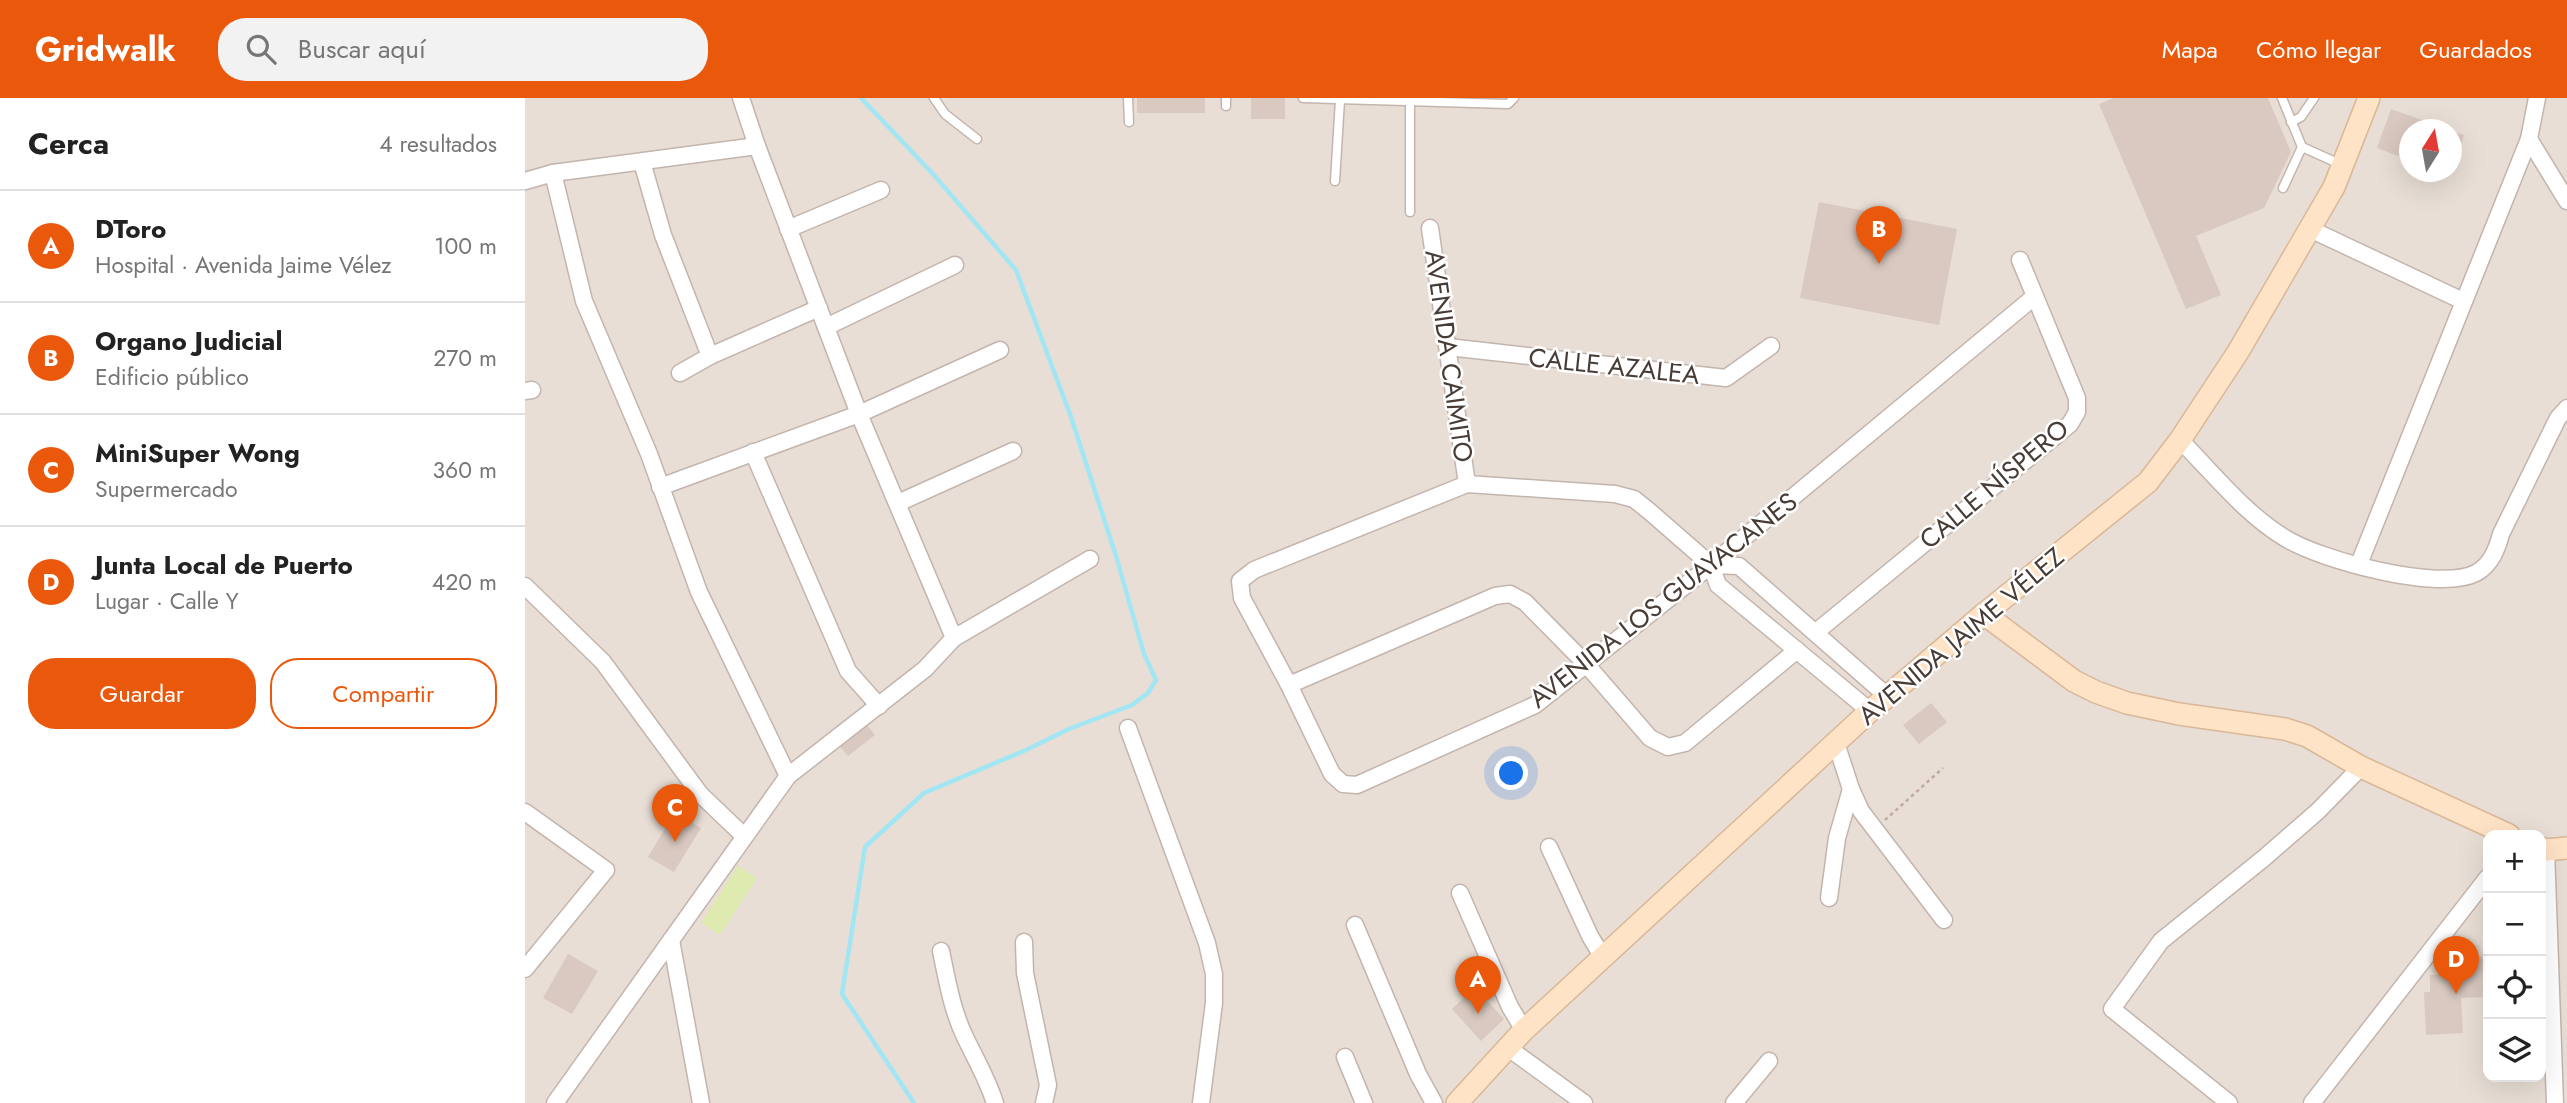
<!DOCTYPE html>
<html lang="es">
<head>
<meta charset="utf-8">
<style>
  body { margin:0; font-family:Jost,sans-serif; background:#f2f2f2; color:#222 }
  .controls { position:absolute; right:21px; bottom:21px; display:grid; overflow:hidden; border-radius:14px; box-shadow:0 7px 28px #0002 }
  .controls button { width:63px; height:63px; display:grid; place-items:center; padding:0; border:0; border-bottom:2px solid #e0e0e0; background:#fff; color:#222; font:35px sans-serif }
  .compass { position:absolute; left:1874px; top:21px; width:63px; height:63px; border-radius:50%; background:#fff; box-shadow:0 7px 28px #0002; rotate:11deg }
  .you { position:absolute; left:987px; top:676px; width:24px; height:24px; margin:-18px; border:5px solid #fff; border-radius:50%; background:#1a73e8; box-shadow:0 0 0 10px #1a73e833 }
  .badge { display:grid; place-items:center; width:46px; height:46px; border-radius:50%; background:#ea580c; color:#fff; font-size:23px; font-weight:700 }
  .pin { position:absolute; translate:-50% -58px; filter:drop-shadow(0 2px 4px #0008) }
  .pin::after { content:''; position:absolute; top:37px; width:24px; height:21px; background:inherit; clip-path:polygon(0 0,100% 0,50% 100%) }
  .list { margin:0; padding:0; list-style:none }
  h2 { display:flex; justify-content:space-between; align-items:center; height:91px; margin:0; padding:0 28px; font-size:30px }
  h2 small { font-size:23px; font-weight:400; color:#767676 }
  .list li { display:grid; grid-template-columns:46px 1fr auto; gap:21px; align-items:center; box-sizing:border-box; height:112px; padding:0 28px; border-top:2px solid #e0e0e0 }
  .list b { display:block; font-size:26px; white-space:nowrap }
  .list p { margin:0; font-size:23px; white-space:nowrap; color:#767676 }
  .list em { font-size:23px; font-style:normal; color:#767676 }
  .actions { display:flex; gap:14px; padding:21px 28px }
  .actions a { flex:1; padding:16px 0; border:2px solid #ea580c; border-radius:28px; text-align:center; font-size:24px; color:#ea580c }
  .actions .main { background:#ea580c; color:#fff }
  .icon { flex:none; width:38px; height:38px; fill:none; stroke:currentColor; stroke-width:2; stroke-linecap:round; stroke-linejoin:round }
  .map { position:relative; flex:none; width:2042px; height:1005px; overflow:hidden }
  header { display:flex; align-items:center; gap:42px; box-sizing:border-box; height:98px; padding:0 35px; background:#ea580c; color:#fff }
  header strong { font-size:33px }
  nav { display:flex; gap:38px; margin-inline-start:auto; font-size:24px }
  .search { width:490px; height:63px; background:#f2f2f2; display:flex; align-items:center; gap:18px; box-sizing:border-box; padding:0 24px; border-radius:28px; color:#767676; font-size:26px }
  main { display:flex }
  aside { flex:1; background:#fff }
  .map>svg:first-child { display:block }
</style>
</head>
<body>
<header>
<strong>Gridwalk</strong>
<div class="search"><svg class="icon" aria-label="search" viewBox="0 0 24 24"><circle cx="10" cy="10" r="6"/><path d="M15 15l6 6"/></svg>Buscar aquí</div>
<nav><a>Mapa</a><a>Cómo llegar</a><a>Guardados</a></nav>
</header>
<main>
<aside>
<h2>Cerca<small>4 resultados</small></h2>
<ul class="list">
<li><span class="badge">A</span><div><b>DToro</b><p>Hospital · Avenida Jaime Vélez</p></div><em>100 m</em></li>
<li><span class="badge">B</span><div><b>Organo Judicial</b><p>Edificio público</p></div><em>270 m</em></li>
<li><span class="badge">C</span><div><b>MiniSuper Wong</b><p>Supermercado</p></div><em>360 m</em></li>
<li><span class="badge">D</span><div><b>Junta Local de Puerto</b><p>Lugar · Calle Y</p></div><em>420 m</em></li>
</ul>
<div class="actions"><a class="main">Guardar</a><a>Compartir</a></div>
</aside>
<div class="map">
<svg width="2042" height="1005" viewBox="0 0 2042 1005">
  <rect width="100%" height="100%" fill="#f4ede8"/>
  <!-- residential -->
  <path fill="#e8ded5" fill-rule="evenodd" d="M0,0H2042V1005H0ZM1884,32H1926V74H1884ZM1963,737H2016V979H1963Z"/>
  <!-- green -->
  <polygon fill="#deeaaf" points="213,768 232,780 195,837 176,825"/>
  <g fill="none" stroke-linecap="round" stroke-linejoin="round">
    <!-- stream -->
    <polyline stroke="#a2e6f3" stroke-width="4.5" points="336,0 408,76 491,172 546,319 591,458 619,556 631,582 623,595 607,607 544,631 501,652 399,695 340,749 317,896 389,1005"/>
  </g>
  <!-- building -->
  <g fill="#d9c9c0">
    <rect x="612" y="0" width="68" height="15"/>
    <rect x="726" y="0" width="34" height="21"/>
    <polygon points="1589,0 1743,0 1766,54 1739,110 1671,138 1696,197 1661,211 1574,6"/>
    <polygon points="1866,11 1922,31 1922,32 1884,32 1884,62 1852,50"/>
    <polygon points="1926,33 1939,37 1927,71 1926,71"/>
    <polygon points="1294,104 1432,131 1414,227 1275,200"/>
    <polygon points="1406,605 1422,624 1394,646 1378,627"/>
    <polygon points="338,622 350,637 323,658 311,644"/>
    <polygon points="150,714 176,730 149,774 123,759"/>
    <polygon points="43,856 73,873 47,916 18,900"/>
    <polygon points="1963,859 1963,899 1936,900 1938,935 1901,937 1899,894 1905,894 1905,877 1914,876 1913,861"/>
    <polygon points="950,890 979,921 956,943 927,911"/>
  </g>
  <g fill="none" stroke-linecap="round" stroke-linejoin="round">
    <!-- lane casing -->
    <g stroke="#c3b5ad" stroke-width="11">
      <g id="lane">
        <polyline points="409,0 420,16 452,41"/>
        <polyline points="603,0 604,24"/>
        <polyline points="778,0 983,6 989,0"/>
        <polyline points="1757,0 1777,49 1815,66"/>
        <polyline points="885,4 885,114"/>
        <polyline points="701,8 701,0"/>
        <polyline points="1766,24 1776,19 1789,0"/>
        <polyline points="810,83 815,2"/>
        <polyline points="1758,90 1777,49"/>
      </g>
    </g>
    <!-- street casing -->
    <g stroke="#c3b5ad" stroke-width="19">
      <g id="street">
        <polyline points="216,0 232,48 334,316 429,540"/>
        <polyline points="2004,41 2042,103"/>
        <polyline points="117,64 138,137 185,258"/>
        <polyline points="28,75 59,203 124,356 174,494 263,678"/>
        <polyline points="0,83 28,75 232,48"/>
        <polyline points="905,130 942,386"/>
        <polyline points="263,131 356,92"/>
        <polyline points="1785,131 1938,203"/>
        <polyline points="301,229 430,167"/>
        <polyline points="923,249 1201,280 1246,248"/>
        <polyline points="155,275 185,258 294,210"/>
        <polyline points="0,293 7,292"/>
        <path d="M1655,342C1688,375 1720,416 1760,440C1795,462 1914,494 1951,475C1966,467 1972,451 1976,436L2033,320L2042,310"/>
        <polyline points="228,354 323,573 354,608"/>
        <polyline points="135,389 334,316 475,252"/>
        <polyline points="373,405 488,353"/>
        <polyline points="1834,466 2004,41 2012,0"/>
        <polyline points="1186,467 1214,468 1362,598"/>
        <polyline points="0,488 78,564 175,696 219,738"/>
        <polyline points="1291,534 1545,326 1552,314 1552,300 1495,162"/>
        <polyline points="764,587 970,498 985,496 1000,504 1061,566 1125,640 1143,649 1160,645 1272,552"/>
        <polyline points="1345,613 1193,487 1186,467 1124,413 1109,401 1090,396 942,386 729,472 715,483 717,500 764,587 807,676 818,686 832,687 1010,607 1186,467 1509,199"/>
        <polyline points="603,630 682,845 689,876 689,905 676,1005"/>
        <polyline points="1311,645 1326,691 1336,713 1419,822"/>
        <polyline points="0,714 81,772 0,871"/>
        <polyline points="1024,749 1065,838 1077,858"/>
        <polyline points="2021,752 2030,1005"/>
        <polyline points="935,795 985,909 999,932"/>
        <polyline points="1304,800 1312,740 1326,691"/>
        <polyline points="830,827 893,976 909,1005"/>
        <polyline points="146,842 176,1005"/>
        <polyline points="499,844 500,875 523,987 519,1005"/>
        <path d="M416,853C422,882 427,912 440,939C451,962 462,980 470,1005"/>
        <polyline points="982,949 1059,1005"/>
        <polyline points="820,959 839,1005"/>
        <polyline points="30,1005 263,678 400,571 429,540 565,461"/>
        <polyline points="1209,1005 1244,963"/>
        <polyline points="1704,1005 1587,911 1636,843 1739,760 1793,713 1836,669"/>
        <polyline points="1787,1005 1963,779"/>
      </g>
    </g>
    <!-- secondary casing -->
    <g stroke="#d9b798" stroke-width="24">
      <g id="secondary">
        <polyline points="1459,516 1549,583 1571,594 1602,605 1654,616 1760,631 1782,638 1836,669 1984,737"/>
        <polyline points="2016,750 2021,752 2042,750"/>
        <polyline points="932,1005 999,932 1345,613 1459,516 1623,384 1655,342 1713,254 1809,89 1844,0"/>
      </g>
    </g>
    <!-- path -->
    <polyline stroke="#c2aa9b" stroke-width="2.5" stroke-dasharray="3.5 3.5" stroke-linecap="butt" points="1360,722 1418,670"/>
    <!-- lane -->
    <use href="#lane" stroke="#fff" stroke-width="8"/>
    <!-- street -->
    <use href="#street" stroke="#fff" stroke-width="16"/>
    <!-- secondary -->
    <use href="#secondary" stroke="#ffe3c7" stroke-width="21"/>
  </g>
  <g text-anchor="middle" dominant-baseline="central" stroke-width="5" stroke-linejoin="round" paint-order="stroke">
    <!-- street labels -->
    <g font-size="26" fill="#483c36" stroke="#fff">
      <text transform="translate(924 258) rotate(82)">AVENIDA CAIMITO</text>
      <text transform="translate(1089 268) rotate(6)">CALLE AZALEA</text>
      <text transform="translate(1469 386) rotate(-40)">CALLE NÍSPERO</text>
      <text transform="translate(1138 502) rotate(-38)">AVENIDA LOS GUAYACANES</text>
      <text transform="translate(1436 538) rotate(-40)">AVENIDA JAIME VÉLEZ</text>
    </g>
  </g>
</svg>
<div class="controls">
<button>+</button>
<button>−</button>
<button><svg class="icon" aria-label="locate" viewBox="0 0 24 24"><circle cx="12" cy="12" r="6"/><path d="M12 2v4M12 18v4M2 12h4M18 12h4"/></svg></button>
<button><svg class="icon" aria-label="layers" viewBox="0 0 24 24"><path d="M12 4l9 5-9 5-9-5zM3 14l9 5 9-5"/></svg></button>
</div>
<svg class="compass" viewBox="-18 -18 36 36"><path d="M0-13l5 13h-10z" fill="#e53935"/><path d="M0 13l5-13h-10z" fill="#767676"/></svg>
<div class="you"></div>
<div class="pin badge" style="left:953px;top:916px">A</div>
<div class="pin badge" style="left:1354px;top:166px">B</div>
<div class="pin badge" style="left:150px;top:744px">C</div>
<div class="pin badge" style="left:1931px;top:896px">D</div>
</div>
</main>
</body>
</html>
